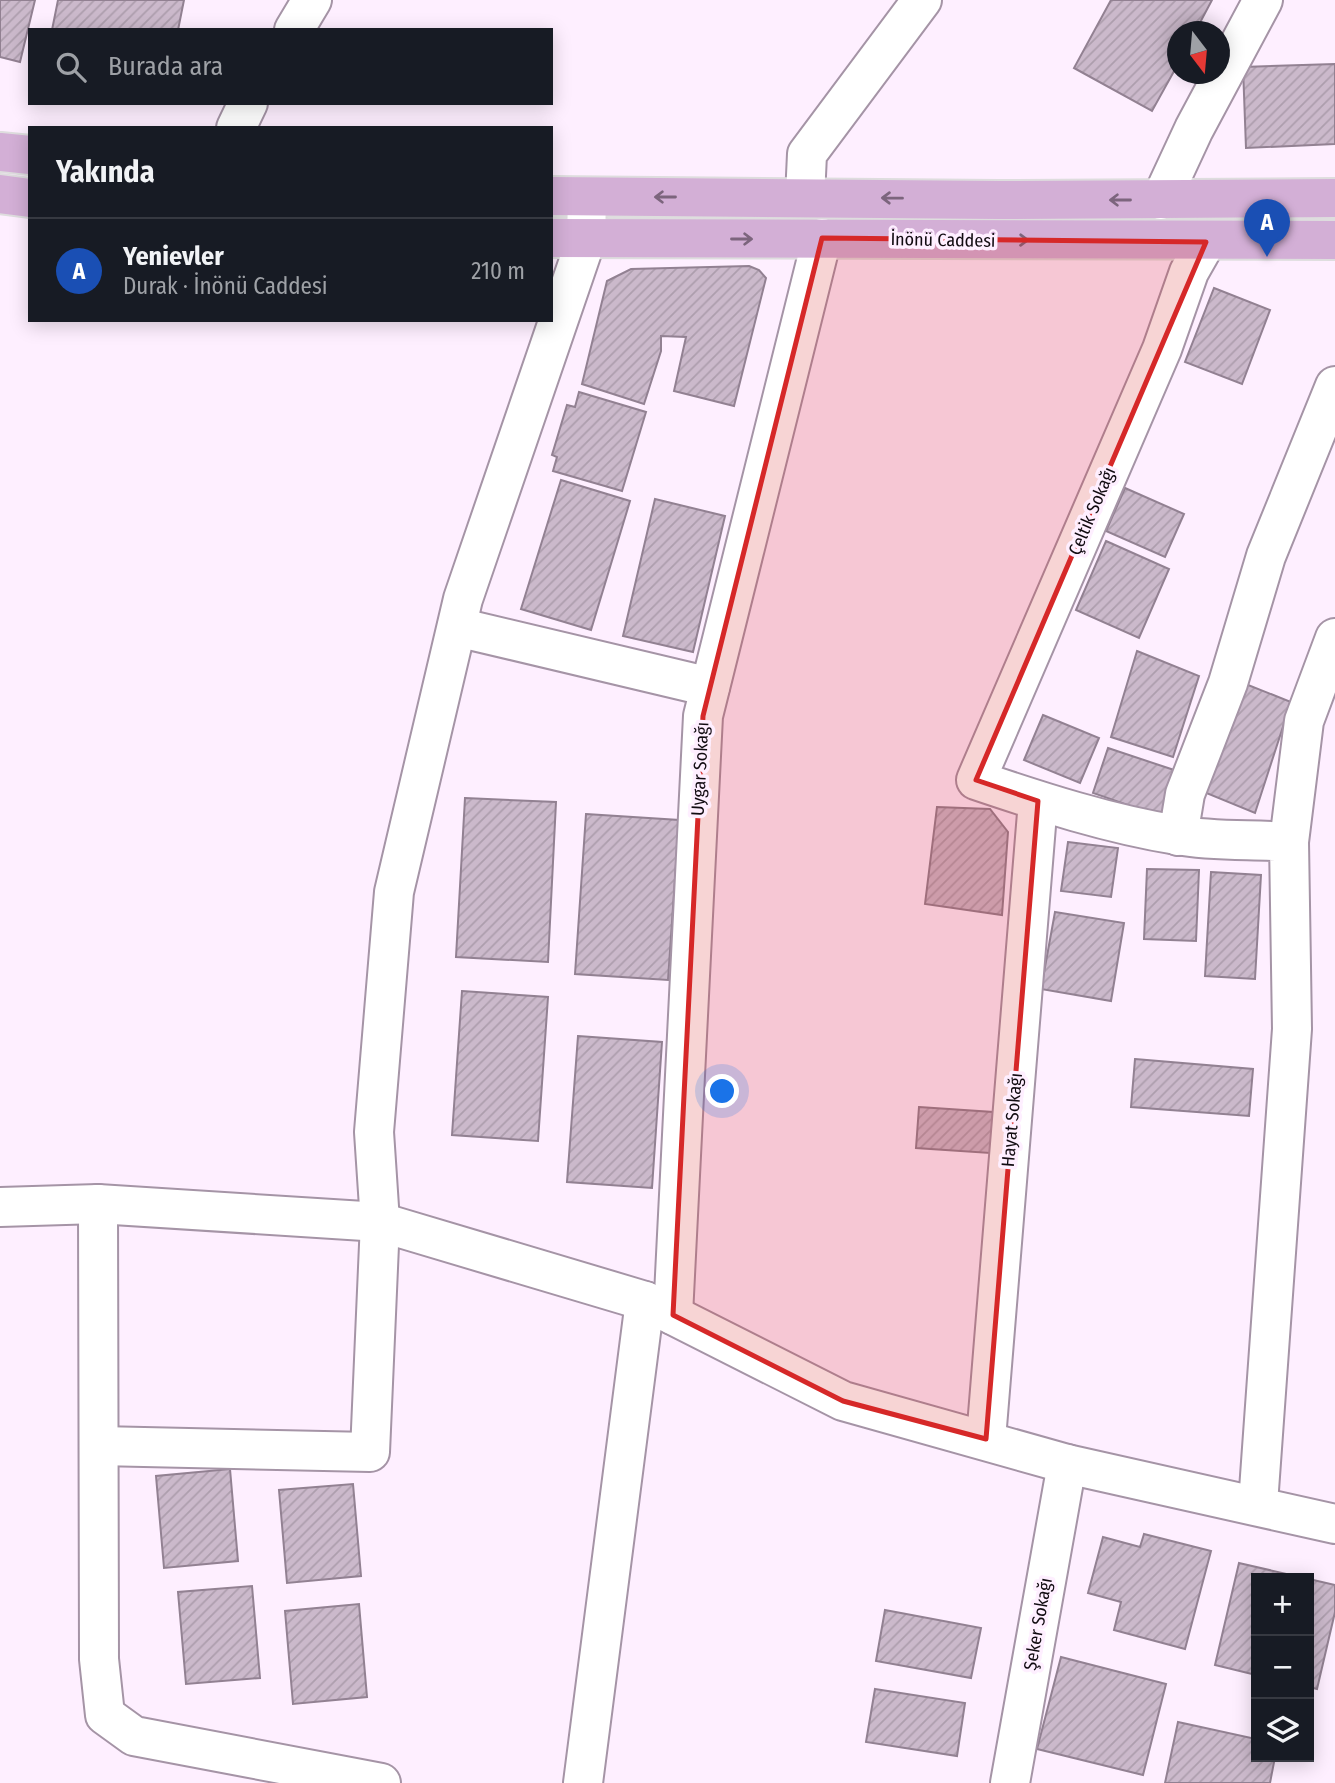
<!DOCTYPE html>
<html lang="tr">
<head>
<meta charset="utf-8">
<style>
  body { margin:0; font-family:"Fira Sans Condensed",sans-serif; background:#242831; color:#f1f3f6 }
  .controls { position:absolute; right:21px; bottom:21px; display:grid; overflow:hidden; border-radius:0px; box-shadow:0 4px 18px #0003 }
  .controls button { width:63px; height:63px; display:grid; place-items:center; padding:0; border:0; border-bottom:2px solid #363941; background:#171b24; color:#f1f3f6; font:35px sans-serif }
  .compass { position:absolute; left:1167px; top:21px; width:63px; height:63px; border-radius:50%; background:#171b24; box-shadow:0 4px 18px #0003; rotate:164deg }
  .you { position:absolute; left:723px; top:1092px; width:24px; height:24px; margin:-18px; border:5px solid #fff; border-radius:50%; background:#1a73e8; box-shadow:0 0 0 10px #1a73e833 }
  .badge { display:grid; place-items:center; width:46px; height:46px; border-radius:50%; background:#1a73e8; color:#fff; font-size:23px; font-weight:700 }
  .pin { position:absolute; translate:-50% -58px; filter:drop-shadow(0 2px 4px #0008) }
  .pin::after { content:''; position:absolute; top:37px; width:24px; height:21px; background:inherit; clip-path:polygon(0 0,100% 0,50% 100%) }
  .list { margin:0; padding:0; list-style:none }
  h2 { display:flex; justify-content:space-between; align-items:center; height:91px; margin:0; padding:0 28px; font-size:30px }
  h2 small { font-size:23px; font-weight:400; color:#9ea1a6 }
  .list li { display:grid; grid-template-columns:46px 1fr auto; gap:21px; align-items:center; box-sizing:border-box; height:105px; padding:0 28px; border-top:2px solid #363941 }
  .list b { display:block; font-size:26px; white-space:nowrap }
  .list p { margin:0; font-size:23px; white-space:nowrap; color:#9ea1a6 }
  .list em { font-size:23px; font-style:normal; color:#9ea1a6 }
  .icon { flex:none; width:38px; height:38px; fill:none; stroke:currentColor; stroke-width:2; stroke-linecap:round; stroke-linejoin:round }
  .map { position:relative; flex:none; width:1335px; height:1783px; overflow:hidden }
  .search { position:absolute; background:#171b24; box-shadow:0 4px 18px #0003; left:28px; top:28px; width:525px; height:77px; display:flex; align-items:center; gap:18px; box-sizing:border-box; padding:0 24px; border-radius:0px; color:#9ea1a6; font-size:26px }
  .panel { position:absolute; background:#171b24; box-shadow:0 4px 18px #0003; left:28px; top:126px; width:525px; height:196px; border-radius:0px }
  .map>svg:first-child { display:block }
</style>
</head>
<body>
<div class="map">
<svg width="1335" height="1783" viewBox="0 0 1335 1783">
  <defs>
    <pattern id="building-hatch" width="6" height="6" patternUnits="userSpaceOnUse" patternTransform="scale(1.75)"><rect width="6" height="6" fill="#cbb9cb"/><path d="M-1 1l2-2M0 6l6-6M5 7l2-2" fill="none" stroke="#ad9ead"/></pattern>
  </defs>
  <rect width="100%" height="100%" fill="#feefff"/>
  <!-- building -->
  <g fill="url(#building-hatch)" stroke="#928192" stroke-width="2">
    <polygon points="0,0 35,0 20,62 0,57"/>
    <polygon points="58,0 184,0 178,30 52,30"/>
    <polygon points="1111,0 1212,0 1195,32 1178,32 1178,64 1152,111 1074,68"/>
    <polygon points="1335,64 1335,144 1246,148 1243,67"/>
    <polygon points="749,266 759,270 766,278 734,406 674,391 686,337 661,336 661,351 644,404 582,384 607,281 631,269"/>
    <polygon points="1214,288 1270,310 1242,384 1185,362"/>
    <polygon points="579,392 646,412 622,491 553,471 557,457 552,455 567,405 575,407"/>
    <polygon points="561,480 630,501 591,630 521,609"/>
    <polygon points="1125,488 1184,514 1165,557 1106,531"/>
    <polygon points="655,499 725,516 693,652 623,636"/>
    <polygon points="1106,541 1169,569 1139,638 1076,610"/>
    <polygon points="1137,651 1199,676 1173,757 1111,737"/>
    <polygon points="1243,683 1291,702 1255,813 1199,790"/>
    <polygon points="1043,715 1099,738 1080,783 1024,760"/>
    <polygon points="1108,748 1177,771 1162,817 1093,793"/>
    <polygon points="465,798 556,802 548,962 456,957"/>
    <polygon points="937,807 990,809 1008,832 1002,915 925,904"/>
    <polygon points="586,814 679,820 668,980 575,974"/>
    <polygon points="1068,842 1118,848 1111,897 1061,891"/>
    <polygon points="1147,869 1199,870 1196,941 1144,939"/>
    <polygon points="1211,872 1261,875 1255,979 1205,976"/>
    <polygon points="1055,912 1124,923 1111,1001 1041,989"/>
    <polygon points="462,991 548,997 538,1141 452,1135"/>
    <polygon points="578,1036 662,1042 652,1188 567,1182"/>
    <polygon points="1135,1059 1253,1069 1249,1116 1131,1107"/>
    <polygon points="919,1107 993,1112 990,1153 916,1148"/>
    <polygon points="230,1469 238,1561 164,1568 156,1476"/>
    <polygon points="353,1484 361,1576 287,1583 279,1490"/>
    <polygon points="1144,1534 1211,1551 1185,1649 1114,1630 1121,1602 1088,1593 1103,1537 1140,1547"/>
    <polygon points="1239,1563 1304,1578 1256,1578 1256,1675 1215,1665"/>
    <polygon points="1309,1579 1335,1585 1335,1612 1317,1689 1309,1687"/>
    <polygon points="252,1586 260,1678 186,1684 178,1592"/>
    <polygon points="359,1604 367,1697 293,1704 285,1611"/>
    <polygon points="885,1610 981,1628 971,1678 876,1661"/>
    <polygon points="1061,1657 1166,1684 1143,1775 1037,1749"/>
    <polygon points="875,1689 965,1703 957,1756 866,1742"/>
    <polygon points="1178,1722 1256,1739 1256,1757 1275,1757 1270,1783 1165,1783"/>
  </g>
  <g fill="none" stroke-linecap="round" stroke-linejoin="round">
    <!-- minor casing -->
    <g stroke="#a594a6" stroke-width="42">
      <g id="minor">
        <polyline points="294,30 312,0"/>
        <polyline points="236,128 248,103"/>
        <polyline points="805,197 807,154 922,0"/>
        <polyline points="1161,200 1194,129 1263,0"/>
        <path d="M1206,242L1189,272L1162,349L976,780C1041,802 1109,824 1177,835C1215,842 1252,839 1289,842L1292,1029L1258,1504"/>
        <polyline points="457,627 710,687"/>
        <polyline points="1178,836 1185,794 1228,683 1266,556 1335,386"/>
        <polyline points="1289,842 1304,721 1335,638"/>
        <polyline points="98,1204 99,1659 105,1715 134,1736 381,1783"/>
        <polyline points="0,1207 98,1204 380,1222 645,1301 843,1401 1067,1464 1335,1524"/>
        <polyline points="673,1315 703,716 822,238"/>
        <polyline points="986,1439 1038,801"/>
        <polyline points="99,1446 370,1452 380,1222 374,1132 394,892 463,599 586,240 587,197"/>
        <polyline points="583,1783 645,1301"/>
        <polyline points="1010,1783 1067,1464"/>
      </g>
    </g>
    <!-- major casing -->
    <g stroke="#deddde" stroke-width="42">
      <g id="major">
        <polyline points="0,152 30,155"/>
        <polyline points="0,194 30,198"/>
        <polyline points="551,196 999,200 1335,198"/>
        <polyline points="551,238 1335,240"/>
      </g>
    </g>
    <!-- minor -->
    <use href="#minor" stroke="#fff" stroke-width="38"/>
    <!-- major -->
    <use href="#major" stroke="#d3afd6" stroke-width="38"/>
  </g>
  <!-- one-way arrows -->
  <defs><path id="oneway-shaft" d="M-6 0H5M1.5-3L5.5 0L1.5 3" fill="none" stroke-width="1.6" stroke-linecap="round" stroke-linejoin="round" transform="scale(1.75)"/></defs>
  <g stroke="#7c657d">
    <use href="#oneway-shaft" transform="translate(665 197) rotate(180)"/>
    <use href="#oneway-shaft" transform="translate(892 198) rotate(-179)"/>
    <use href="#oneway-shaft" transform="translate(1120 200) rotate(180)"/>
    <use href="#oneway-shaft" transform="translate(742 239)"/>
    <use href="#oneway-shaft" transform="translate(1018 240) rotate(1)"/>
  </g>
  <!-- marked area -->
  <path fill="#d62828" fill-opacity="0.2" stroke="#d62828" stroke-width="5" stroke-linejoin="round" d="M822,238L1206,242L976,780L1038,801L986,1439L843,1401L673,1315L703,716Z"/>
  <g text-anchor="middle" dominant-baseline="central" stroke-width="7" stroke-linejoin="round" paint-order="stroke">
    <!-- street labels -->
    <g font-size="18" fill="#110b11" stroke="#feefff">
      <text transform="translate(943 240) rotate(1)">İnönü Caddesi</text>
      <text transform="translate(1092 511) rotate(-67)">Çeltik Sokağı</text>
      <text transform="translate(700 769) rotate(-87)">Uygar Sokağı</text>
      <text transform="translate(1012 1120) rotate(-85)">Hayat Sokağı</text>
      <text transform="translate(1038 1624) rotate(-80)">Şeker Sokağı</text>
    </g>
  </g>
</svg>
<div class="controls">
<button>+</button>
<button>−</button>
<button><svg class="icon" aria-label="layers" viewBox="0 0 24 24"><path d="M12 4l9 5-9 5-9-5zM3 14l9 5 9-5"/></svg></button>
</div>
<svg class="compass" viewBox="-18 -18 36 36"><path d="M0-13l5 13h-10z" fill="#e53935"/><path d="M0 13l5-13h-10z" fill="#9ea1a6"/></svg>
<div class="you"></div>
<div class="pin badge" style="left:1267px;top:257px;background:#1a4fb4">A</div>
<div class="search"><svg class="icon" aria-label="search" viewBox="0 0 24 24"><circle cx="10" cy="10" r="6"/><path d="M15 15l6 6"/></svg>Burada ara</div>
<section class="panel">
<h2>Yakında<small></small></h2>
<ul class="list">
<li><span class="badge" style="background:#1a4fb4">A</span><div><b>Yenievler</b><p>Durak · İnönü Caddesi</p></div><em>210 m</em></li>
</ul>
</section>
</div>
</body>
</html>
